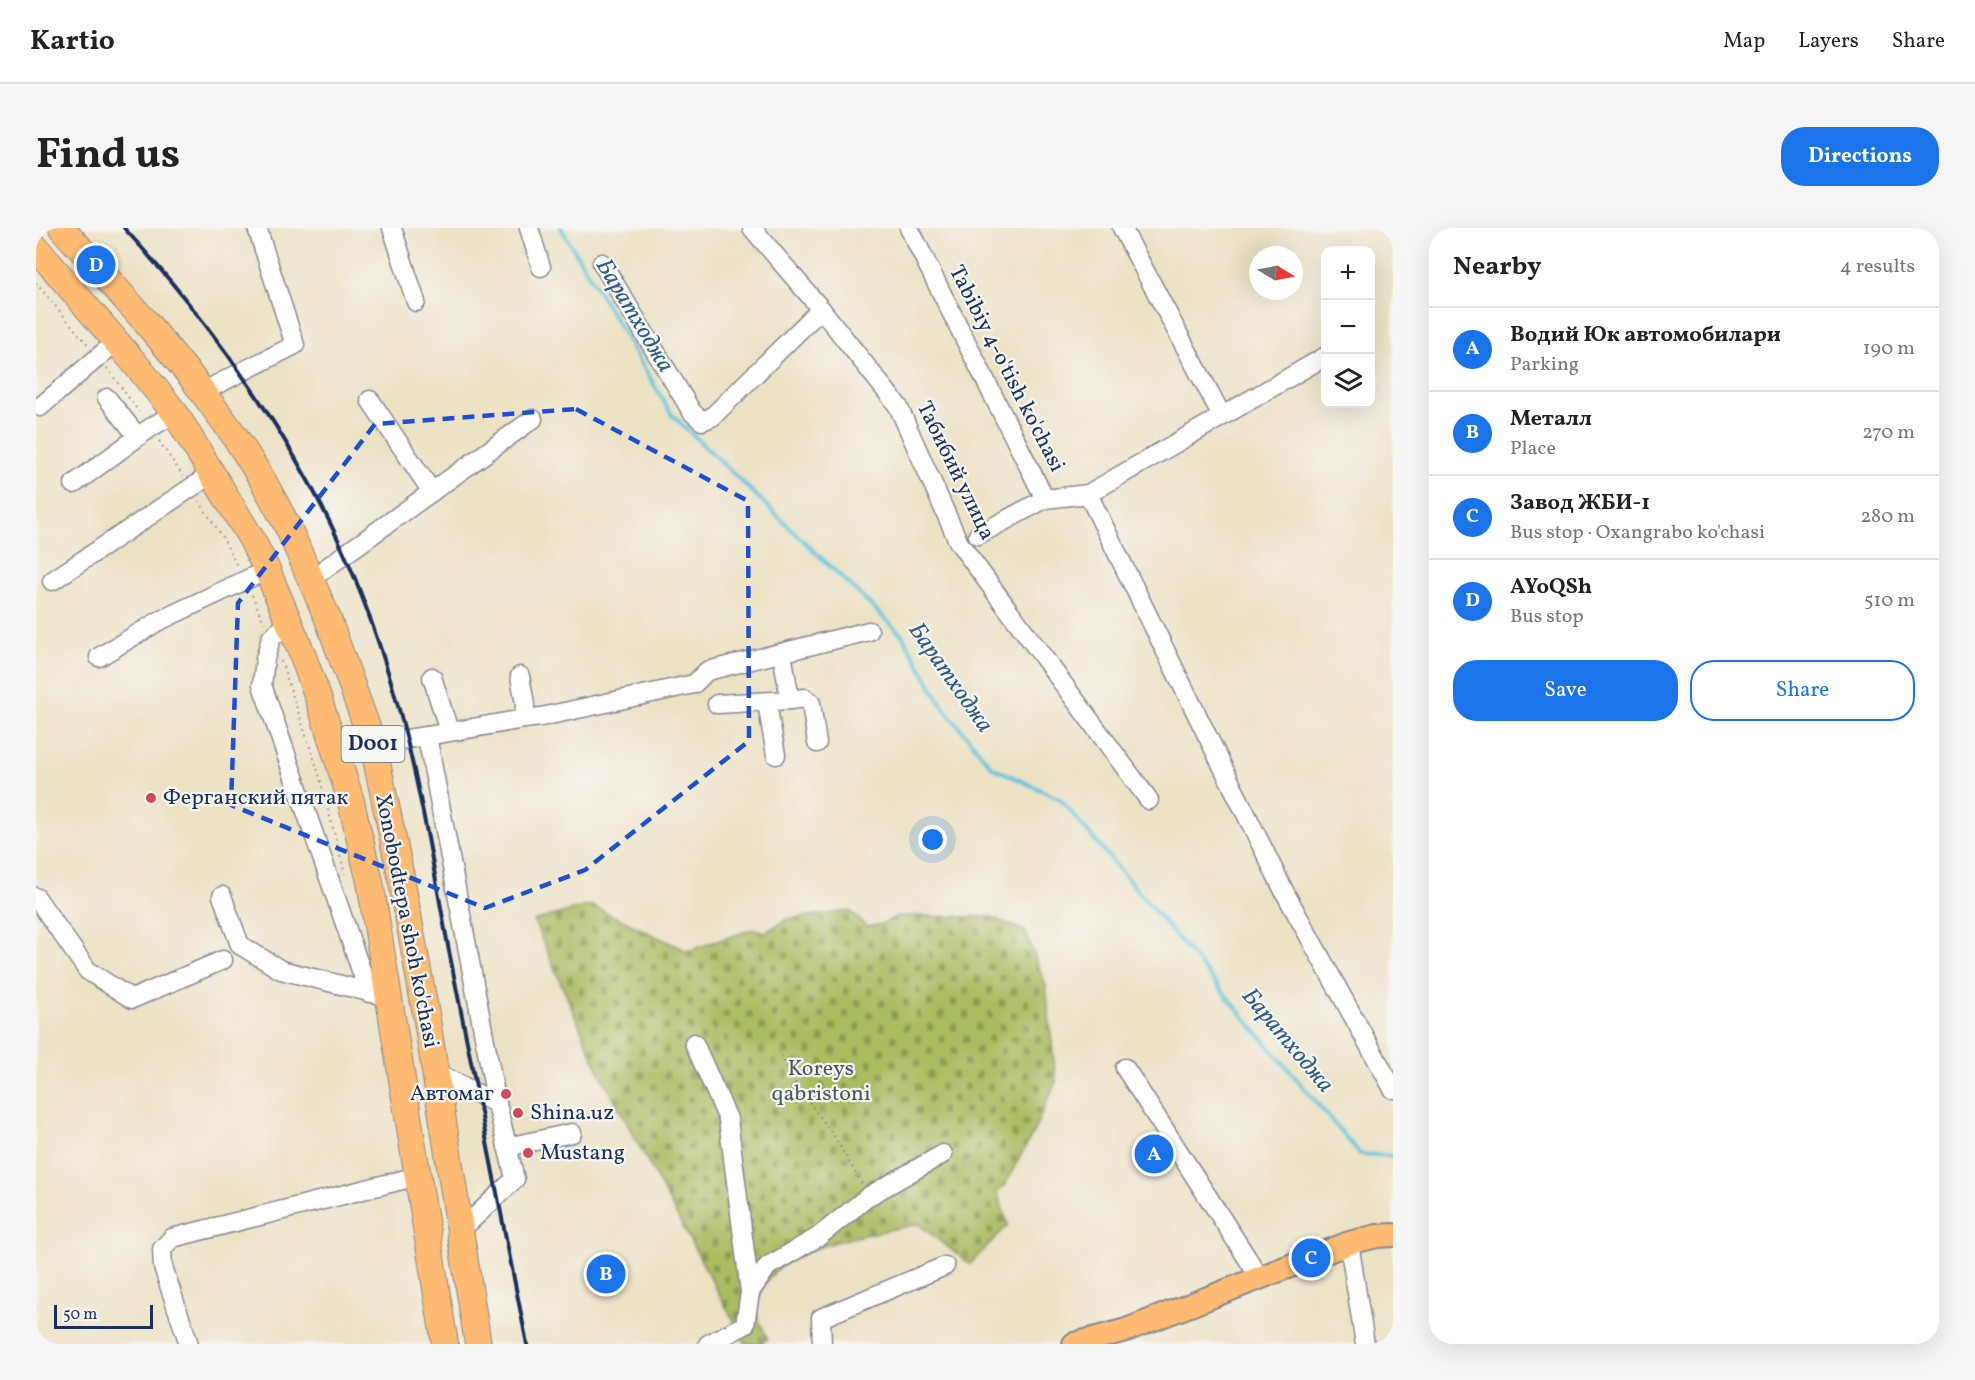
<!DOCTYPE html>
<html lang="en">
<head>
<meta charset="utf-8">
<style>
  body { margin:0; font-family:Vollkorn,serif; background:#f6f6f6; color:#222 }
  .controls { position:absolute; right:18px; top:18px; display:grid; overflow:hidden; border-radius:12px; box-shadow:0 6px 24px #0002 }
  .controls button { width:54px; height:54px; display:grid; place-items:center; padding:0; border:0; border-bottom:2px solid #e0e0e0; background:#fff; color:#222; font:30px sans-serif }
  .compass { position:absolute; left:1213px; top:18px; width:54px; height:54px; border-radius:50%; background:#fff; box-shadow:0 6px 24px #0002; rotate:100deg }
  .scale { position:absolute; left:18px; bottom:15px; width:99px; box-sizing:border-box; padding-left:6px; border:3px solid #1b2f5e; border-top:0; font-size:16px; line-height:21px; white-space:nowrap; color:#1b2f5e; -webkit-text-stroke:4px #f6f6f2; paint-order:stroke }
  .you { position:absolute; left:897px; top:612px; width:21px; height:21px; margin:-15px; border:4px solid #fff; border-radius:50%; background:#1a73e8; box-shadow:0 0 0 9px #1a73e833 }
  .badge { display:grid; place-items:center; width:39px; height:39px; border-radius:50%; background:#1a73e8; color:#fff; font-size:20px; font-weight:700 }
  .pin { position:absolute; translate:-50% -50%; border:3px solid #fff; box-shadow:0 2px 6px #0006 }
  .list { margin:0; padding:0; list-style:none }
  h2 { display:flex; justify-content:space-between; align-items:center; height:78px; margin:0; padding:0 24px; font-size:26px }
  h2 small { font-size:20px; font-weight:400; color:#767676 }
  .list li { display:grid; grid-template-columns:39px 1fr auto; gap:18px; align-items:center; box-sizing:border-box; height:84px; padding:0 24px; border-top:2px solid #e0e0e0 }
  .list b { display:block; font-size:22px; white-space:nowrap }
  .list p { margin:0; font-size:20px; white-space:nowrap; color:#767676 }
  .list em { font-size:20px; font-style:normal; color:#767676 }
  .actions { display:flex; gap:12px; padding:18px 24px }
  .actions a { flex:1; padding:14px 0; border:2px solid #1a73e8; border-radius:24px; text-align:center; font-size:21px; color:#1a73e8 }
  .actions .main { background:#1a73e8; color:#fff }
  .icon { flex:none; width:33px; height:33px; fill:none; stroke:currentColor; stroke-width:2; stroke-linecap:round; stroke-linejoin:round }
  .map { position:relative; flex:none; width:1357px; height:1116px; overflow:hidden; border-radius:24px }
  header { display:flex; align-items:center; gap:36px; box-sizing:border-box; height:84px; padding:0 30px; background:#fff; border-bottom:2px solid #e0e0e0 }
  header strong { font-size:28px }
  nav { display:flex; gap:33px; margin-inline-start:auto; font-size:21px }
  .intro { display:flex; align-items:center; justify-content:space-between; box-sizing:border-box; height:144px; padding:0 36px }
  h1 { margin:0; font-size:42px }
  .button { padding:15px 27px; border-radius:24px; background:#1a73e8; color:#fff; font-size:21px; font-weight:700 }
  main { display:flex; gap:36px; padding:0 36px }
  aside { flex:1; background:#fff; border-radius:24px; box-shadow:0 6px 24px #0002 }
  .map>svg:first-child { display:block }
</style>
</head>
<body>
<header>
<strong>Kartio</strong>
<nav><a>Map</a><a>Layers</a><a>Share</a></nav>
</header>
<div class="intro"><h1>Find us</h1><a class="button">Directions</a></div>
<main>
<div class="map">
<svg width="1357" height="1116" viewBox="0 0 1357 1116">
  <defs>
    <pattern id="cemetery-stones" width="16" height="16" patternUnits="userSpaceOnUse" patternTransform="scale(1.5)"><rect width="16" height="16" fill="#aabc60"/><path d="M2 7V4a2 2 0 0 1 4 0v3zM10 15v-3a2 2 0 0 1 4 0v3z" fill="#8a9952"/></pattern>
  </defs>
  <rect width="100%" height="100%" fill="#f6f6f2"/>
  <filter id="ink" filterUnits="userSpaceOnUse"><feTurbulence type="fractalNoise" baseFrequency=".0167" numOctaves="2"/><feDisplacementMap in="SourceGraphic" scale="12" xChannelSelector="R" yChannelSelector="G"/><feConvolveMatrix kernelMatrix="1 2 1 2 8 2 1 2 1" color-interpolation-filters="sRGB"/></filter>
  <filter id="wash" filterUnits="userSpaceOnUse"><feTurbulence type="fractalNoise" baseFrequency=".008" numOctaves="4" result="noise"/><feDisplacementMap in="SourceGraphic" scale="24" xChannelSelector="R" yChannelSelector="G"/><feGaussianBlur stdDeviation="1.35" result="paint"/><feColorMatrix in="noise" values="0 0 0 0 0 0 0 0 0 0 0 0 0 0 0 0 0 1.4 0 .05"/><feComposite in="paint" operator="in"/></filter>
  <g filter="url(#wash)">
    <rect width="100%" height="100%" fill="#ece2c4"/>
    <!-- cemetery -->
    <path fill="url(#cemetery-stones)" stroke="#62765f" stroke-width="1.5" d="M554,677L651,723L717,701L730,704L751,691L814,683L831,699L846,696L861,688L955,689L989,703L1010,758L1020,854L997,905L968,958L961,964L972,997L934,1036L882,996C838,1006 758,1015 730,1054C724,1061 722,1075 719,1084L732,1111L723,1116H710L564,845L498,693Z"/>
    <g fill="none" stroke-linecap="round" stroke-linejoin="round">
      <!-- stream -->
      <polyline stroke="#5fc3dd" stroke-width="4" points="525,0 636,187 867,408 907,479 956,539 1024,571 1324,926 1357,928"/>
    </g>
  </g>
  <g filter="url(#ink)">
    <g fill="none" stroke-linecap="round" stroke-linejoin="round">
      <!-- minor casing -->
      <g stroke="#848891" stroke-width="21">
        <g id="minor">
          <polyline points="356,0 380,74"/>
          <polyline points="493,0 505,39"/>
          <polyline points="716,0 785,81 862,178 923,315 1113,572"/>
          <polyline points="873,0 1009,271"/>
          <polyline points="1086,0 1186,188"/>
          <polyline points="566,35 656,184 666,193 676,189 785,81"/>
          <polyline points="166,164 259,117 221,0"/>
          <polyline points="71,170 102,209"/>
          <polyline points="334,172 396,264"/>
          <polyline points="4,179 81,113"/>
          <polyline points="38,256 114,200 139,185"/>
          <polyline points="1052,266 1248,663 1357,861"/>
          <polyline points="942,307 1009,271 1052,266 1290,128"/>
          <polyline points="276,350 497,191"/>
          <polyline points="16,353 177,245"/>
          <polyline points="254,394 235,410 229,431 226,457 333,765"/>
          <polyline points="63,429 123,393 231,342"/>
          <polyline points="396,449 413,503"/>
          <polyline points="754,472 769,470 775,475 781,515"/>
          <polyline points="731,475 740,527"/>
          <polyline points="681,476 754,472 746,425"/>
          <polyline points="488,491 505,489 658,456 671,443 833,403"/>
          <polyline points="337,516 391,508"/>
          <polyline points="186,668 204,717 245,742 341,766"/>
          <polyline points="0,669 52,743 96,771 187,732"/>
          <polyline points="658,815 692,891 714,1064 709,1097 672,1116"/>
          <polyline points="1089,840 1224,1050"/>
          <polyline points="398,843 461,876 479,951 424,1003"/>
          <polyline points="461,876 391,508 488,491 489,476 484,448"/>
          <polyline points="471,919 536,905"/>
          <polyline points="1313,1015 1329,1116"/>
          <polyline points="714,1064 732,1038 782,1009 833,968 907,926"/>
          <polyline points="153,1116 127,1039 126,1021 136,1010 382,948"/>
          <polyline points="786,1116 785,1090 909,1038"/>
        </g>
      </g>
      <!-- major casing -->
      <g stroke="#848891" stroke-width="26">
        <polyline id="major" points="1038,1116 1090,1102 1313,1015 1341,1008 1357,1007"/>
      </g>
      <!-- highway casing -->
      <g stroke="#848891" stroke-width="28">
        <g id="highway">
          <polyline points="26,0 109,93 157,151 198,207 226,251 252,299 292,391 337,516 365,649 391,792 442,1116"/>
          <polyline points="0,20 97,133 139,185 215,310 231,342 265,423 284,475 314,570 334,654 409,1116"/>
        </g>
      </g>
      <!-- path -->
      <g stroke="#848891" stroke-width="2" stroke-dasharray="1.5 4.5" stroke-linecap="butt">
        <polyline points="0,55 52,117"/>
        <polyline points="71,140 103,184"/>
        <polyline points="123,213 147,248"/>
        <polyline points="163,273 187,310 201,338"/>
        <polyline points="216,367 228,395"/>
        <polyline points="245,433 282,543 309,646"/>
        <polyline points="745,828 755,849 798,908 826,956"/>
      </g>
      <!-- minor -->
      <use href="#minor" stroke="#fff" stroke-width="18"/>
      <!-- major -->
      <use href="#major" stroke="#febb71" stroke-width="22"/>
      <!-- highway -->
      <use href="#highway" stroke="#febb71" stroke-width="26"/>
      <!-- rail -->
      <path stroke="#1b2f5e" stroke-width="4" d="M88,0C180,100 269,226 320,353C337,396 352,441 364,485C385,563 398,644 413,723C438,854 464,985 491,1116"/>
    </g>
  </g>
  <!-- marked area -->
  <path fill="none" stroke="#1d4ed8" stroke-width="4.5" stroke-dasharray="12 8" stroke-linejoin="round" d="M540,181L712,273L713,513L549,642L449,680L195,577L202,375L339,196Z"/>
  <!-- markers -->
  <g fill="#d1495b" stroke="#f6f6f2" stroke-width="2">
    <circle cx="115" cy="570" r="6"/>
    <circle cx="470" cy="866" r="6"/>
    <circle cx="482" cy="885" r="6"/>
    <circle cx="492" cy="925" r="6"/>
  </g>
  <g text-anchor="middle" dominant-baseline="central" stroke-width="4.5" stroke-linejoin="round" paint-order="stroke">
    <!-- shield labels -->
    <rect fill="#f6f6f2" stroke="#5d6b8a" stroke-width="1.5" x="305.5" y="498" width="63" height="36" rx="4.5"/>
    <g font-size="21" font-weight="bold" fill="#1b2f5e">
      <text x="337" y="516">D001</text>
    </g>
    <!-- street labels -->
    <g font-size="22" fill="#1b2f5e" stroke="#f6f6f2">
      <text transform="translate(970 141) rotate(63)">Tabibiy 4-o'tish ko'chasi</text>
      <text transform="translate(919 243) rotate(64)">Табибий улица</text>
      <text transform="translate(370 693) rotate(79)">Xonobodtepa shoh ko'chasi</text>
    </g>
    <!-- poi labels -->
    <g font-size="22" fill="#1b2f5e" stroke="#f6f6f2" text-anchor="start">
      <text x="127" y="570">Ферганский пятак</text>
      <text x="458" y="866" text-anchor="end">Автомаг</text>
      <text x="494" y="885">Shina.uz</text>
      <text x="504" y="925">Mustang</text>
    </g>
    <!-- park labels -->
    <g font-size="22" fill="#46595f" stroke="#f6f6f2">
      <text x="785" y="841">Koreys<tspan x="785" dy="25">qabristoni</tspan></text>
    </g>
    <!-- water labels -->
    <g font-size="24" font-style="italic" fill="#2f5b84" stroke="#f6f6f2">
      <text transform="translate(598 88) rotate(59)">Баратходжа</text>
      <text transform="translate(914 450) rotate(55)">Баратходжа</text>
      <text transform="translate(1251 813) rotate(50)">Баратходжа</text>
    </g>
  </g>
</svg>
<div class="controls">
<button>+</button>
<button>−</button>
<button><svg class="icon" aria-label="layers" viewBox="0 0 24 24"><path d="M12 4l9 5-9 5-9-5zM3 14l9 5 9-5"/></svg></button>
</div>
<svg class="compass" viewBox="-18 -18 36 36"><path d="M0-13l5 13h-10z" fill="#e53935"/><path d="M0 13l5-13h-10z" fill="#767676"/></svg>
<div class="scale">50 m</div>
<div class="you"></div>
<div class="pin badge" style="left:1118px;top:926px">A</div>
<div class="pin badge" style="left:570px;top:1046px">B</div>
<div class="pin badge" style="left:1275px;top:1030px">C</div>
<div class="pin badge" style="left:60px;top:37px">D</div>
</div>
<aside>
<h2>Nearby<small>4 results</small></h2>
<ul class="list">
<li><span class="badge">A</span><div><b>Водий Юк автомобилари</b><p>Parking</p></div><em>190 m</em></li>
<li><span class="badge">B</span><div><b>Металл</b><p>Place</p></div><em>270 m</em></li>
<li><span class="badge">C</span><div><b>Завод ЖБИ-1</b><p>Bus stop · Oxangrabo ko'chasi</p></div><em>280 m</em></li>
<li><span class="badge">D</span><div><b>AYoQSh</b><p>Bus stop</p></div><em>510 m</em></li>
</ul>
<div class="actions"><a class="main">Save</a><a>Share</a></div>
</aside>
</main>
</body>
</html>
